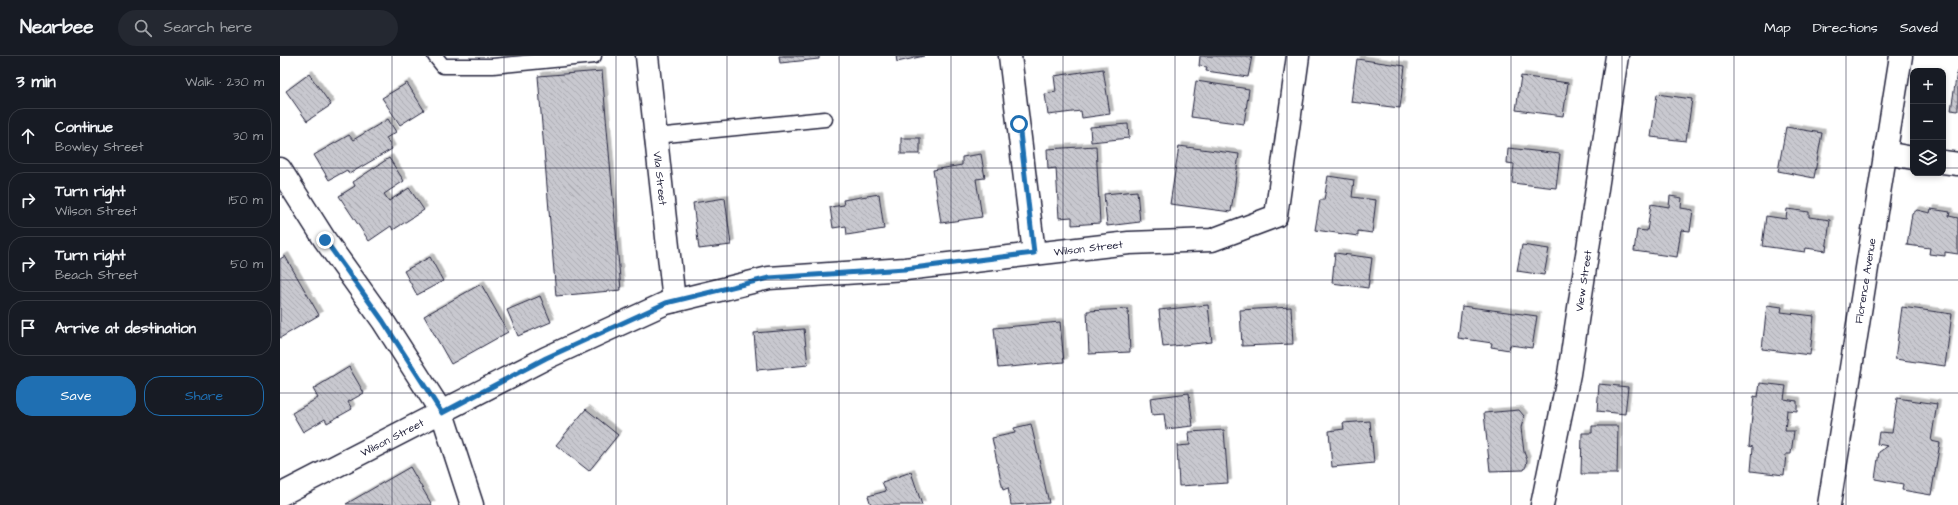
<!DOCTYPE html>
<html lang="en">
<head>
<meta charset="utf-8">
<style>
  body { margin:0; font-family:"Architects Daughter",sans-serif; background:#242831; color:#f1f3f6 }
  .controls { position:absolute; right:12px; top:12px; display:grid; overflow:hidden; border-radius:8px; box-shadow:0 2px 6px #0003 }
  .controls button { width:36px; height:36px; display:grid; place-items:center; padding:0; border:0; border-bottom:1px solid #363941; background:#171b24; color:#f1f3f6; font:20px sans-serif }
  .stop { position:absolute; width:12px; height:12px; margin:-9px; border:3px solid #1f6fb2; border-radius:50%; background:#fff }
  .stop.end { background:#1f6fb2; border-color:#fff; box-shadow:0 1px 4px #0008 }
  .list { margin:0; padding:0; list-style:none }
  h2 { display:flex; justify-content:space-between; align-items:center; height:52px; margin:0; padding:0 16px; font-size:17px }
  h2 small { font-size:13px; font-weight:400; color:#9ea1a6 }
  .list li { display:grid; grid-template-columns:26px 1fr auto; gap:12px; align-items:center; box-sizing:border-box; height:56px; margin:0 8px 8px; padding:0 8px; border:1px solid #363941; border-radius:16px }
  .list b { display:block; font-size:15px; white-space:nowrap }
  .list p { margin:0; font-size:13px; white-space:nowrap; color:#9ea1a6 }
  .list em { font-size:13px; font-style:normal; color:#9ea1a6 }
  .actions { display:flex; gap:8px; padding:12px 16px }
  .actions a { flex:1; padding:9px 0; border:1px solid #1f6fb2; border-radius:16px; text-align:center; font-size:14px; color:#1f6fb2 }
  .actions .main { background:#1f6fb2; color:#fff }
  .icon { flex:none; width:22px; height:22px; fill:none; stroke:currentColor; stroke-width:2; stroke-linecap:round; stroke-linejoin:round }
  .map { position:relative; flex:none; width:1678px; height:449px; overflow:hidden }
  header { display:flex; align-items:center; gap:24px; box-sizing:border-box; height:56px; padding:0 20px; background:#171b24; border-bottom:1px solid #363941 }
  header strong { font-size:19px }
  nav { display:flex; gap:22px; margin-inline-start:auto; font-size:14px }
  .search { width:280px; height:36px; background:#242831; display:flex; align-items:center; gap:10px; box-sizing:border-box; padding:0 14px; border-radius:22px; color:#9ea1a6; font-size:15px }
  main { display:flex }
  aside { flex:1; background:#171b24 }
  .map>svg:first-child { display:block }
</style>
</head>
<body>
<header>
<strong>Nearbee</strong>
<div class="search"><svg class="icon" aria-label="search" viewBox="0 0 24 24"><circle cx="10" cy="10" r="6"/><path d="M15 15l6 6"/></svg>Search here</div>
<nav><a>Map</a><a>Directions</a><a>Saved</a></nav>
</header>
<main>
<aside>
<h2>3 min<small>Walk · 230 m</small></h2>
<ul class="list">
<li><svg class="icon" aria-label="ahead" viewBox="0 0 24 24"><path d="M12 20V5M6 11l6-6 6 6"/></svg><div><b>Continue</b><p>Bowley Street</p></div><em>30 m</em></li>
<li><svg class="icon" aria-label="right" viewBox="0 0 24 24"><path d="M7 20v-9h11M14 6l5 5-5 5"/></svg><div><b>Turn right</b><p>Wilson Street</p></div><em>150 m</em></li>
<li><svg class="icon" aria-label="right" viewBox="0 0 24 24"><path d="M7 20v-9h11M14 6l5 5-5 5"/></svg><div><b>Turn right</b><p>Beach Street</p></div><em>50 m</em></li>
<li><svg class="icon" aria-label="arrive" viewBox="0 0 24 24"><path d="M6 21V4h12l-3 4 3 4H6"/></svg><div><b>Arrive at destination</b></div></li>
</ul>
<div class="actions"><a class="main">Save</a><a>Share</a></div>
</aside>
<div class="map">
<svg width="1678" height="449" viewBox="0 0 1678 449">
  <defs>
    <pattern id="building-back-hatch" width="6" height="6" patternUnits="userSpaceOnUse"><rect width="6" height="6" fill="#c8c8cf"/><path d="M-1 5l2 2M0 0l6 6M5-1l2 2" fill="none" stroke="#acacb3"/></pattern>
    <filter id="shadow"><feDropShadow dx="3.5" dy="-3.5" stdDeviation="0" flood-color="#0004"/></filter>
  </defs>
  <rect width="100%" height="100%" fill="#fff"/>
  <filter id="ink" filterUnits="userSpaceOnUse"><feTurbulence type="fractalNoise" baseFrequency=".025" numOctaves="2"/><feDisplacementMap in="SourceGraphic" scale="8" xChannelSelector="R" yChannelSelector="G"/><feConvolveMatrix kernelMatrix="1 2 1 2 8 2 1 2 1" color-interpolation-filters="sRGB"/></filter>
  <g filter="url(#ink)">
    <!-- building -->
    <g fill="url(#building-back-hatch)" stroke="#22223b" filter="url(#shadow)">
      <polygon points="499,0 539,0 539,3 500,7"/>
      <polygon points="616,0 644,0 617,6"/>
      <polygon points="920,0 972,0 968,21 926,15 927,11 919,10"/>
      <polygon points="1077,3 1125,10 1120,52 1071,46"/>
      <polygon points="823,13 830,58 802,62 801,55 768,59 765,38 776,36 774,20"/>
      <polygon points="322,15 341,234 276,240 258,20"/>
      <polygon points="1677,16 1678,16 1678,55 1671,54"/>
      <polygon points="29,18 51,49 27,65 6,35"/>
      <polygon points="1241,20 1288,27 1283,60 1236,54"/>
      <polygon points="916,25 969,33 964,68 911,61"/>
      <polygon points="127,27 144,54 120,69 102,42"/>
      <polygon points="1377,38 1412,43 1406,85 1371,81"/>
      <polygon points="108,63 116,76 106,82 112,93 69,118 67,114 49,124 34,99 69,79 73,84"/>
      <polygon points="848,68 849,82 811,86 810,71"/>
      <polygon points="1506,71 1542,77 1534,122 1498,115"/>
      <rect x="621" y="82" width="19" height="16"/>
      <polygon points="816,90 820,167 792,169 792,161 779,162 776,112 768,113 767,93"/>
      <polygon points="899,90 959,98 951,156 890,148"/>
      <polygon points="1228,92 1280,98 1276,132 1232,127 1234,108 1227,107"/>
      <polygon points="701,98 705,122 696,123 702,161 661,167 653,114 682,109 682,101"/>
      <polygon points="109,102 124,125 104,138 109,145 129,132 144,154 113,174 111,170 89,185 59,140 75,130 73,126"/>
      <polygon points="1048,120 1074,124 1072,141 1096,144 1092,177 1078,175 1078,180 1035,174 1040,144 1044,144"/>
      <polygon points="857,135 860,166 827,170 824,138"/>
      <polygon points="599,138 604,173 567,179 566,170 553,172 550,151 564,149 563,144"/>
      <polygon points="1390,140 1402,142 1401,152 1413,154 1410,175 1401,174 1397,201 1354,195 1357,174 1367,175 1371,148 1389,151"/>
      <polygon points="445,142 451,189 419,193 413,147"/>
      <polygon points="1507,153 1529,156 1529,161 1550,164 1546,195 1526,192 1525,196 1482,190 1486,160 1506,163"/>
      <polygon points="1651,153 1670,156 1669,160 1678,162 1678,198 1665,196 1665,200 1649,198 1650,192 1627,189 1632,158 1637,154 1650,157"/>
      <polygon points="1242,189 1269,193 1264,219 1237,215"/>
      <polygon points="1055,197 1092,202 1088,232 1052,227"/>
      <polygon points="5,200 39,259 0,282 0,203"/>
      <polygon points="150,201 163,225 137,239 124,215"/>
      <polygon points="201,228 228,276 171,308 144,260"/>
      <polygon points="260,240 271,266 238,280 227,254"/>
      <polygon points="928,249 932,286 883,291 879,254"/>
      <polygon points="1487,249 1502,251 1501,256 1534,260 1530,299 1482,293"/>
      <polygon points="1182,250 1257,260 1252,292 1230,289 1229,294 1211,291 1212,287 1178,282"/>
      <polygon points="1011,251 1013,288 962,290 960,254"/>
      <polygon points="1622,251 1672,258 1665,310 1615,303"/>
      <polygon points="848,253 850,296 809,298 807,255"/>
      <polygon points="780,266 784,306 718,312 714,272"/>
      <polygon points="524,273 528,309 477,314 474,277"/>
      <polygon points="69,311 84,337 68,346 72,353 47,367 45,363 23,376 12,357 38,342 33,333"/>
      <polygon points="1480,327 1506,330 1504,343 1517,345 1517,355 1507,354 1505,375 1514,375 1511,398 1506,398 1504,419 1471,415 1473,391 1469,390 1474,340 1478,341"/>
      <polygon points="1319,328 1348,331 1345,358 1317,355"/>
      <polygon points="909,337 913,370 886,373 884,358 872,359 870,342"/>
      <polygon points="1617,342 1657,348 1651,385 1660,387 1651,439 1622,434 1623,428 1595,423 1599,396 1608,390 1597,388 1599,376 1612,377"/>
      <polygon points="306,353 338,379 309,415 276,389"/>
      <polygon points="1239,354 1244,360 1241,372 1244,396 1247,404 1246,410 1244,414 1210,415 1204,357"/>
      <polygon points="1090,365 1094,407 1052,411 1049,375 1064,373 1063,367"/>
      <polygon points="751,368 769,447 731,449 728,432 723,434 712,382 735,377 734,372"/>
      <polygon points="1312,370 1338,370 1337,418 1301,418 1302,377 1312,377"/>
      <polygon points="944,374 948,427 899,430 897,390 910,389 909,376"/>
      <polygon points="130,411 152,449 66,448"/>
      <polygon points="631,416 642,449 591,449 588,440 606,435 602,426"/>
    </g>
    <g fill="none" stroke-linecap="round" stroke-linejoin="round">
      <!-- lane casing -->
      <g stroke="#22223b" stroke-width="17">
        <g id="lane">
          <polyline points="155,0 163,10 213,10 314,0"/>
          <polyline points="376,80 545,63"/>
        </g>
      </g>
      <!-- street casing -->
      <g stroke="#22223b" stroke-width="25">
        <g id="street">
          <path id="s1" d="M367,0L394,245"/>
          <polyline points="730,0 754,197"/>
          <polyline points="1605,97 1633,102"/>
          <polyline points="1663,106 1678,108"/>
          <polyline points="0,113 45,184 103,265 162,357 192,449"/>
          <path id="s2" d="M0,439L266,302L386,247L489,222L625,213L849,187L932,184L996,160L1018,0"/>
          <path id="s3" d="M1262,449L1289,318L1337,0"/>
          <path id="s4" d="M1549,449L1621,0"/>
        </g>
      </g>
      <!-- lane -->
      <use href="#lane" stroke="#fff" stroke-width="14"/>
      <!-- street -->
      <use href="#street" stroke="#fff" stroke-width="22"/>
    </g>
  </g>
  <g fill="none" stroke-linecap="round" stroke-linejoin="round" filter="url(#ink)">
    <!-- route -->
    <polyline stroke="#1f6fb2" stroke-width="5" points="45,184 103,265 162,357 266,302 386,247 489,222 625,213 754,197 739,68"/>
  </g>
  <!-- grid -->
  <path fill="none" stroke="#22223b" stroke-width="1" stroke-opacity="0.55" d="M112,0V449M224,0V449M336,0V449M447,0V449M559,0V449M671,0V449M783,0V449M895,0V449M1007,0V449M1119,0V449M1231,0V449M1342,0V449M1454,0V449M1566,0V449M0,112H1633M1663,112H1678M0,224H1678M0,337H1678"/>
  <g text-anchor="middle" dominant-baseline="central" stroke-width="3.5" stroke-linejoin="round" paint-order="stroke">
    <!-- street labels -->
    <g font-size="11" fill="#22223b" stroke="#fff">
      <text stroke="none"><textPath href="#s1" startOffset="123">Vila Street</textPath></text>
      <text stroke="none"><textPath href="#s2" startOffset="858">Wilson Street</textPath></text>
      <text stroke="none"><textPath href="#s4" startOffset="227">Florence Avenue</textPath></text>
      <text stroke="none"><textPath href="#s3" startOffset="228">View Street</textPath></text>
      <text stroke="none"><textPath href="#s2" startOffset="126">Wilson Street</textPath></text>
    </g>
  </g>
</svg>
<div class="controls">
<button>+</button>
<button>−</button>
<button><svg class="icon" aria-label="layers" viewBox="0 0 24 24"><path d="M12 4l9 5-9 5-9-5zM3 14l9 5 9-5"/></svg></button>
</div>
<div class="stop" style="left:739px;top:68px"></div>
<div class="stop end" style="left:45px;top:184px"></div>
</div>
</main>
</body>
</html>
